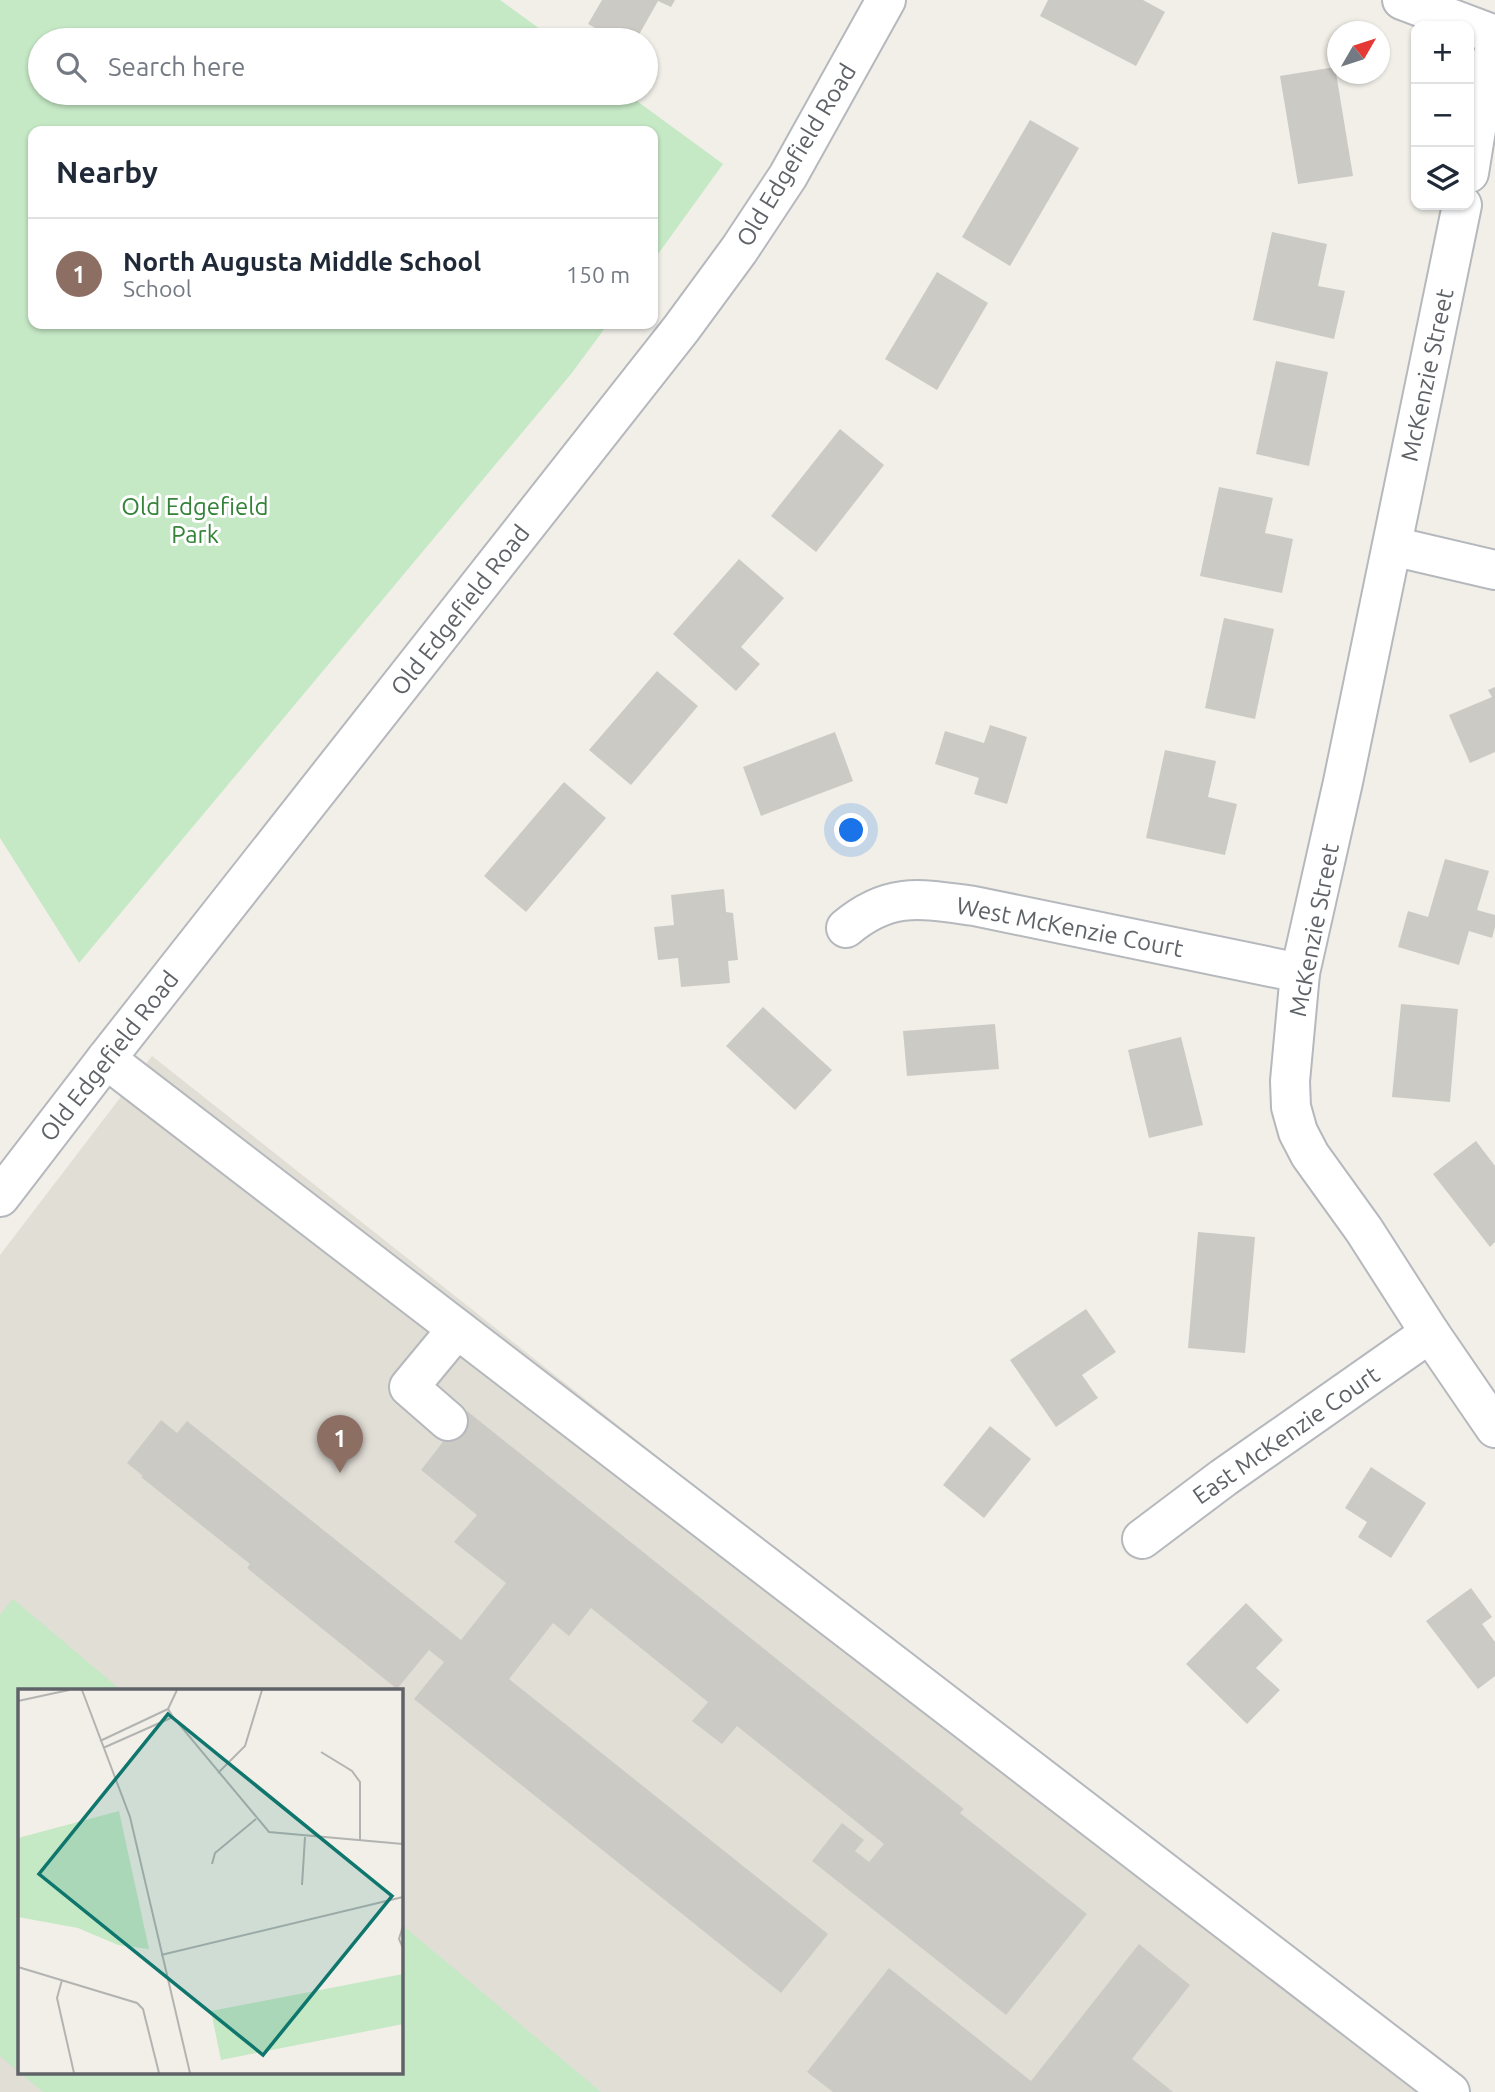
<!DOCTYPE html>
<html lang="en">
<head>
<meta charset="utf-8">
<style>
  body { margin:0; font-family:Ubuntu,sans-serif; background:#f2f2f3; color:#1f2937 }
  .controls { position:absolute; right:21px; top:21px; display:grid; overflow:hidden; border-radius:14px; box-shadow:0 2px 5px #0004 }
  .controls button { width:63px; height:63px; display:grid; place-items:center; padding:0; border:0; border-bottom:2px solid #e0e1e3; background:#fff; color:#1f2937; font:35px sans-serif }
  .compass { position:absolute; left:1327px; top:21px; width:63px; height:63px; border-radius:50%; background:#fff; box-shadow:0 2px 5px #0004; rotate:51deg }
  .you { position:absolute; left:852px; top:831px; width:24px; height:24px; margin:-18px; border:5px solid #fff; border-radius:50%; background:#1a73e8; box-shadow:0 0 0 10px #1a73e833 }
  .badge { display:grid; place-items:center; width:46px; height:46px; border-radius:50%; background:#0b8043; color:#fff; font-size:23px; font-weight:700 }
  .pin { position:absolute; translate:-50% -58px; filter:drop-shadow(0 2px 4px #0008) }
  .pin::after { content:''; position:absolute; top:37px; width:24px; height:21px; background:inherit; clip-path:polygon(0 0,100% 0,50% 100%) }
  .list { margin:0; padding:0; list-style:none }
  h2 { display:flex; justify-content:space-between; align-items:center; height:91px; margin:0; padding:0 28px; font-size:30px }
  h2 small { font-size:23px; font-weight:400; color:#747a83 }
  .list li { display:grid; grid-template-columns:46px 1fr auto; gap:21px; align-items:center; box-sizing:border-box; height:112px; padding:0 28px; border-top:2px solid #e0e1e3 }
  .list b { display:block; font-size:26px; white-space:nowrap }
  .list p { margin:0; font-size:23px; white-space:nowrap; color:#747a83 }
  .list em { font-size:23px; font-style:normal; color:#747a83 }
  .icon { flex:none; width:38px; height:38px; fill:none; stroke:currentColor; stroke-width:2; stroke-linecap:round; stroke-linejoin:round }
  .map { position:relative; flex:none; width:1495px; height:2092px; overflow:hidden }
  .search { position:absolute; background:#fff; box-shadow:0 2px 5px #0004; left:28px; top:28px; width:630px; height:77px; display:flex; align-items:center; gap:18px; box-sizing:border-box; padding:0 24px; border-radius:38px; color:#747a83; font-size:26px }
  .panel { position:absolute; background:#fff; box-shadow:0 2px 5px #0004; left:28px; top:126px; width:630px; height:203px; border-radius:14px }
  .map>svg:first-child { display:block }
</style>
</head>
<body>
<div class="map">
<svg width="1495" height="2092" viewBox="0 0 1495 2092">
  <rect width="100%" height="100%" fill="#f1efe8"/>
  <!-- education -->
  <path fill="#e1ded6" fill-rule="evenodd" d="M152,1056L1460,2092H0V1255ZM19,1691H401V2073H19Z"/>
  <!-- green -->
  <g fill="#c5e8c5">
    <polygon points="0,0 500,0 555,40 40,40 40,93 626,93 723,164 653,261 653,131 33,131 33,324 608,324 571,374 79,963 0,838"/>
    <polygon points="13,1599 122,1691 19,1691 19,2072 0,2056 0,1615"/>
    <polygon points="401,1924 601,2092 43,2092 20,2073 401,2073"/>
  </g>
  <!-- building -->
  <g fill="#cccac5">
    <polygon points="602,0 675,0 671,7 658,1 636,40 617,40 588,24"/>
    <polygon points="1048,0 1143,0 1165,12 1136,66 1040,16"/>
    <polygon points="1335,67 1353,176 1298,184 1280,76"/>
    <polygon points="1030,120 1079,148 1010,266 962,237"/>
    <polygon points="1272,232 1327,244 1318,286 1345,291 1334,339 1253,320"/>
    <polygon points="937,272 988,303 937,390 885,359"/>
    <polygon points="1276,361 1328,372 1309,466 1256,454"/>
    <polygon points="840,429 884,465 816,552 771,516"/>
    <polygon points="1219,487 1273,498 1265,533 1293,539 1282,593 1200,576"/>
    <polygon points="739,559 784,598 741,647 760,664 736,691 673,634"/>
    <polygon points="1224,618 1274,629 1255,719 1205,708"/>
    <polygon points="657,671 698,706 631,785 589,750"/>
    <polygon points="1495,687 1495,752 1470,763 1449,715 1492,697 1488,690"/>
    <polygon points="990,725 1027,737 1007,804 974,794 979,778 935,764 945,731 984,743"/>
    <polygon points="835,732 853,781 761,816 743,767"/>
    <polygon points="1165,750 1216,761 1208,797 1237,804 1225,855 1146,838"/>
    <polygon points="564,782 606,818 526,912 484,876"/>
    <polygon points="1445,859 1489,871 1477,910 1495,915 1495,927 1492,938 1469,931 1459,965 1398,947 1408,911 1428,917"/>
    <polygon points="724,889 726,912 733,913 738,960 728,961 730,983 681,987 678,958 658,960 654,927 674,925 671,895"/>
    <polygon points="1401,1004 1458,1009 1450,1102 1392,1097"/>
    <polygon points="763,1007 832,1070 795,1110 726,1046"/>
    <polygon points="995,1024 999,1069 907,1076 903,1031"/>
    <polygon points="1181,1037 1203,1125 1149,1138 1128,1050"/>
    <polygon points="1476,1141 1495,1166 1495,1242 1490,1247 1433,1174"/>
    <polygon points="1198,1232 1255,1237 1245,1353 1188,1348"/>
    <polygon points="1086,1309 1116,1352 1082,1375 1098,1398 1056,1427 1010,1360"/>
    <polygon points="467,1411 964,1809 960,1813 1087,1914 1006,2015 812,1861 842,1823 864,1840 855,1851 869,1862 884,1844 737,1726 722,1744 692,1721 708,1702 591,1608 569,1636 553,1623 509,1679 828,1934 781,1993 414,1699 444,1662 429,1650 397,1689 247,1568 250,1564 141,1477 143,1476 127,1463 161,1420 177,1433 187,1421 461,1640 506,1583 454,1542 477,1515 421,1470"/>
    <polygon points="990,1426 1031,1459 984,1518 943,1485"/>
    <polygon points="1371,1467 1426,1503 1391,1558 1358,1537 1367,1522 1345,1508"/>
    <polygon points="1471,1588 1492,1617 1482,1624 1495,1642 1495,1676 1478,1689 1426,1621"/>
    <polygon points="1246,1603 1283,1640 1256,1668 1280,1690 1247,1724 1186,1664"/>
    <polygon points="1139,1944 1190,1985 1132,2059 1173,2092 833,2092 807,2072 889,1968 1031,2081"/>
  </g>
  <g fill="none" stroke-linecap="round" stroke-linejoin="round">
    <!-- minor casing -->
    <g stroke="#b5b8bc" stroke-width="42">
      <g id="minor">
        <polyline points="1402,0 1495,35"/>
        <polyline points="1469,173 1481,99 1495,47"/>
        <polyline points="1462,205 1343,782 1300,973 1290,1081 1291,1107 1298,1132 1310,1155 1364,1230 1430,1333 1495,1428"/>
        <polyline points="1392,546 1495,570"/>
        <path d="M846,928C890,891 922,899 974,906L1300,973"/>
        <polyline points="106,1059 1450,2092"/>
        <polyline points="0,1197 106,1059 681,329 739,250 788,176 886,0"/>
        <polyline points="448,1421 409,1387 457,1329"/>
        <polyline points="1142,1539 1223,1478 1430,1333"/>
      </g>
    </g>
    <!-- minor -->
    <use href="#minor" stroke="#fff" stroke-width="38"/>
  </g>
  <g text-anchor="middle" dominant-baseline="central" stroke-width="6" stroke-linejoin="round" paint-order="stroke">
    <!-- street labels -->
    <g font-size="24" fill="#5f6368" stroke="#fff">
      <text transform="translate(796 155) rotate(-59)">Old Edgefield Road</text>
      <text transform="translate(1427 375) rotate(-78)">McKenzie Street</text>
      <text transform="translate(460 610) rotate(-52)">Old Edgefield Road</text>
      <text transform="translate(1070 927) rotate(11)">West McKenzie Court</text>
      <text transform="translate(1314 930) rotate(-79)">McKenzie Street</text>
      <text transform="translate(109 1056) rotate(-52)">Old Edgefield Road</text>
      <text transform="translate(1286 1435) rotate(-35)">East McKenzie Court</text>
    </g>
    <!-- park labels -->
    <g font-size="24" fill="#348238" stroke="#fff">
      <text x="195" y="506">Old Edgefield<tspan x="195" dy="28">Park</tspan></text>
    </g>
  </g>
  <!-- overview -->
  <g transform="translate(18 1689)">
    <rect width="385" height="385" fill="#f1efe8"/>
    <path d="M101,122L131,260L100,256L60,239L0,228V149ZM385,285V335L203,371L193,322Z" fill="#c5e8c5"/>
    <path fill="none" stroke="#b3b3b1" stroke-width="2" d="M64,1L112,128L172,384M159,1L150,20L155,28L251,143L385,155M0,12L51,1M82,52L150,20M85,59L155,28M303,63L334,82L342,93V152M200,84L227,57L244,1M194,175L197,164L238,130M284,196L287,148M385,237L381,250L385,259M143,266L385,208M0,278L119,314L125,320L141,384M44,291L39,309L56,384"/>
    <path fill="#0f766e" fill-opacity="0.15" stroke="#0f766e" stroke-width="3.5" d="M150,25L374,207L245,366L21,185Z"/>
    <rect width="385" height="385" fill="none" stroke="#5f6368" stroke-width="3.5"/>
  </g>
</svg>
<div class="controls">
<button>+</button>
<button>−</button>
<button><svg class="icon" aria-label="layers" viewBox="0 0 24 24"><path d="M12 4l9 5-9 5-9-5zM3 14l9 5 9-5"/></svg></button>
</div>
<svg class="compass" viewBox="-18 -18 36 36"><path d="M0-13l5 13h-10z" fill="#e53935"/><path d="M0 13l5-13h-10z" fill="#747a83"/></svg>
<div class="you"></div>
<div class="pin badge" style="left:340px;top:1473px;background:#8d6e63">1</div>
<div class="search"><svg class="icon" aria-label="search" viewBox="0 0 24 24"><circle cx="10" cy="10" r="6"/><path d="M15 15l6 6"/></svg>Search here</div>
<section class="panel">
<h2>Nearby<small></small></h2>
<ul class="list">
<li><span class="badge" style="background:#8d6e63">1</span><div><b>North Augusta Middle School</b><p>School</p></div><em>150 m</em></li>
</ul>
</section>
</div>
</body>
</html>
